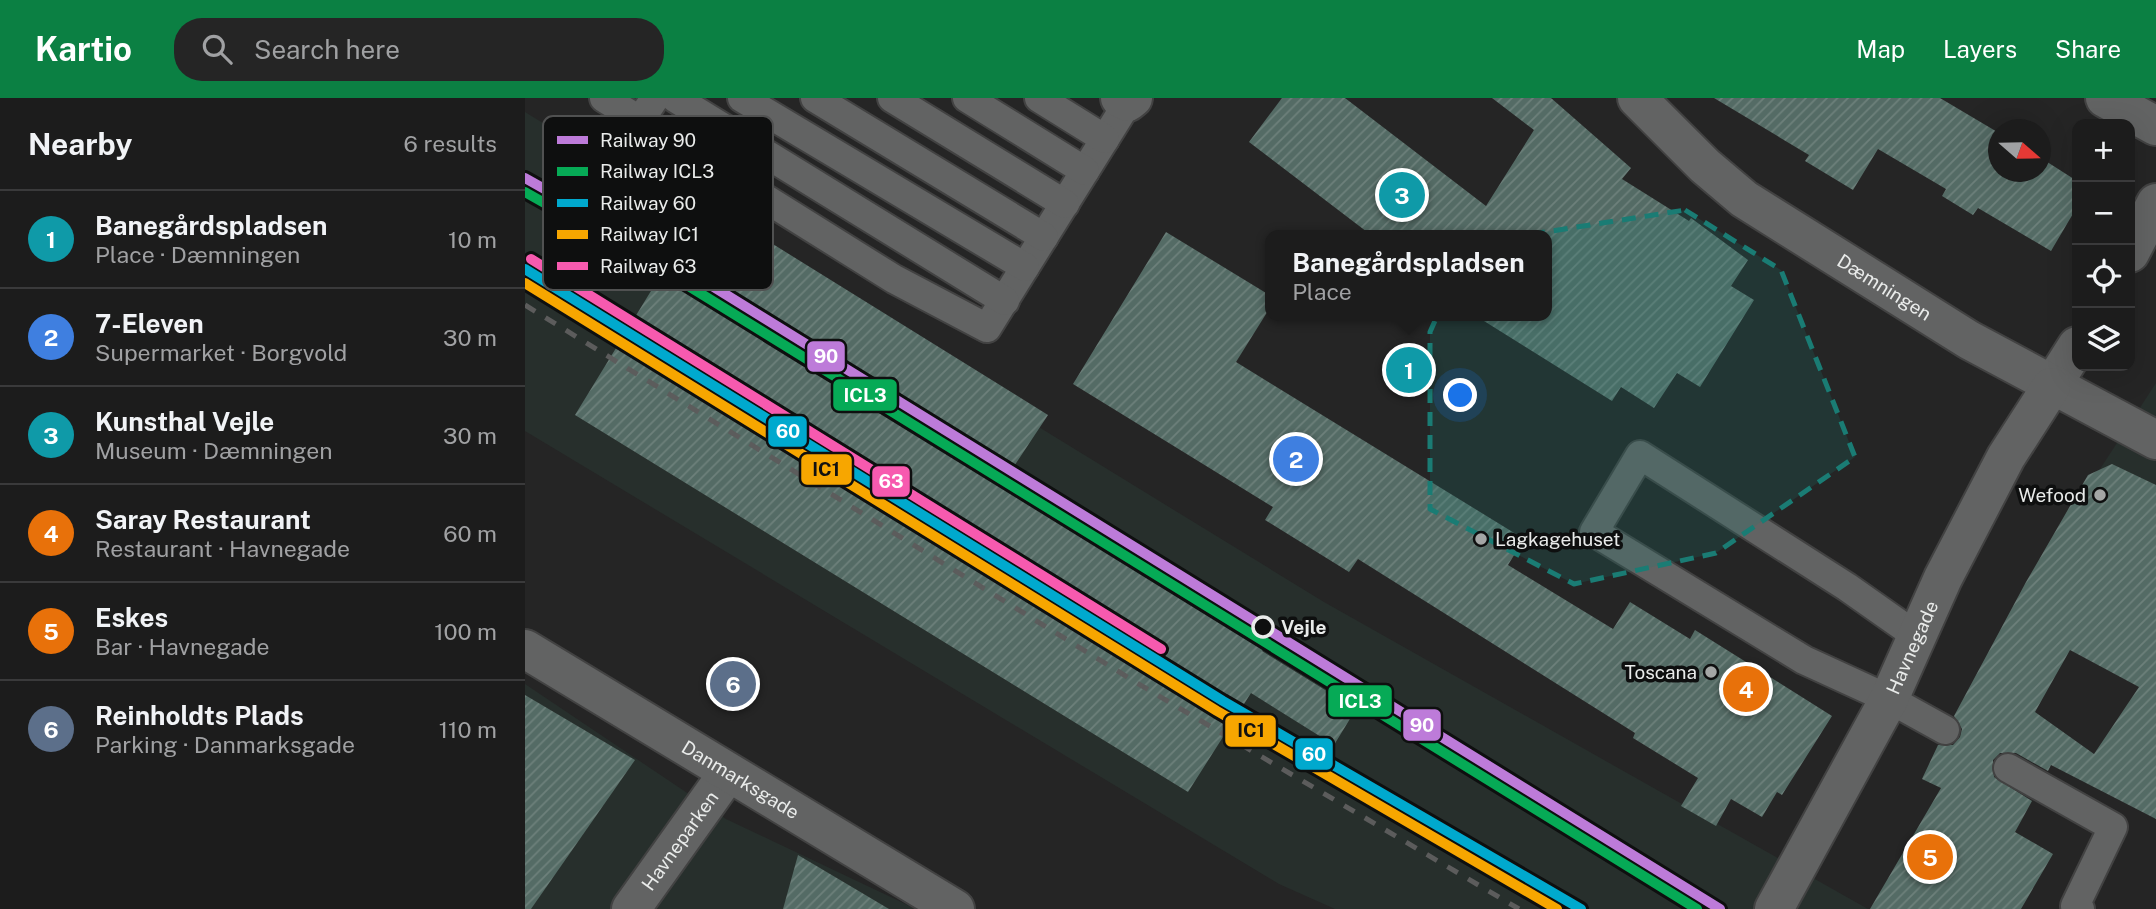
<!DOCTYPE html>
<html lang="en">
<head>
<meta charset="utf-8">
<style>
  body { margin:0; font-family:"Public Sans",sans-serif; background:#252525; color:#f1f3f6 }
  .controls { position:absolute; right:21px; top:21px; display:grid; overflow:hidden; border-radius:14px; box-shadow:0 7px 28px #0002 }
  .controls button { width:63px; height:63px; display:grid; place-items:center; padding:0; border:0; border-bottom:2px solid #3a3a3b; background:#1c1c1c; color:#f1f3f6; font:35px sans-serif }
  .compass { position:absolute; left:1463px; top:21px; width:63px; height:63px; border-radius:50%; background:#1c1c1c; box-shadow:0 7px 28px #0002; rotate:110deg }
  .you { position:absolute; left:936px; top:298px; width:24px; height:24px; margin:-18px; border:5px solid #fff; border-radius:50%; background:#1a73e8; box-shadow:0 0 0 10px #1a73e833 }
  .badge { display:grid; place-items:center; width:46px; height:46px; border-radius:50%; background:#0b8043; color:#fff; font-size:23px; font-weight:700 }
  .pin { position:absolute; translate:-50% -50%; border:4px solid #fff; box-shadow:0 2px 7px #0006 }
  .popup { position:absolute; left:740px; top:132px; width:287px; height:91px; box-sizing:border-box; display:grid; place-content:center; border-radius:14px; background:#1c1c1c; filter:drop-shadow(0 2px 5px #0005); font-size:23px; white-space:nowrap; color:#a0a1a3 }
  .popup b { font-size:26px; color:#f1f3f6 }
  .popup::after { content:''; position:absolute; left:50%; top:100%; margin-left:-14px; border:14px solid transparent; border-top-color:#1c1c1c }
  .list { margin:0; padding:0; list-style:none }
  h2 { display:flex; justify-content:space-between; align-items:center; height:91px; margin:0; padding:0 28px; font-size:30px }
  h2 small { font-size:23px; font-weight:400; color:#a0a1a3 }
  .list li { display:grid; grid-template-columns:46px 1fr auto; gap:21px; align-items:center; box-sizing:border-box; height:98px; padding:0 28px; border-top:2px solid #3a3a3b }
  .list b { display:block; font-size:26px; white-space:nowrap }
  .list p { margin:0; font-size:23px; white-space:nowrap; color:#a0a1a3 }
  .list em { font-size:23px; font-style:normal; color:#a0a1a3 }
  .icon { flex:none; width:38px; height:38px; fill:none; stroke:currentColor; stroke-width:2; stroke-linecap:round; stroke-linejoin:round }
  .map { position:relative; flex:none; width:1631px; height:811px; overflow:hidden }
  header { display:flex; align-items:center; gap:42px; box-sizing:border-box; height:98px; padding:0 35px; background:#0b8043; color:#fff }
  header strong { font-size:33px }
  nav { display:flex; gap:38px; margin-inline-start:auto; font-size:24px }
  .search { width:490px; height:63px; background:#252525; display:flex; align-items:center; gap:18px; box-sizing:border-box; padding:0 24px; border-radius:28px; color:#a0a1a3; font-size:26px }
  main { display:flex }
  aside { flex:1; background:#1c1c1c }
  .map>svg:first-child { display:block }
</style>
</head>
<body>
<header>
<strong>Kartio</strong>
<div class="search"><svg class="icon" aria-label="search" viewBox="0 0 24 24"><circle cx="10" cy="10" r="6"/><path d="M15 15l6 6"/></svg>Search here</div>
<nav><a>Map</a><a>Layers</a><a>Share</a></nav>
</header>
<main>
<aside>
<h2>Nearby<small>6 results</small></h2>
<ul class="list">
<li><span class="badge" style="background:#0f9aa8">1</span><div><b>Banegårdspladsen</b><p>Place · Dæmningen</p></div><em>10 m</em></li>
<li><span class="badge" style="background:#3f7fe0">2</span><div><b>7-Eleven</b><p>Supermarket · Borgvold</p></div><em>30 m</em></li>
<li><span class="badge" style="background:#0f9aa8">3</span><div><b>Kunsthal Vejle</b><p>Museum · Dæmningen</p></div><em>30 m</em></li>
<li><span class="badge" style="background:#e8710a">4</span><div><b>Saray Restaurant</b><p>Restaurant · Havnegade</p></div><em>60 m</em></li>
<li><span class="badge" style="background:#e8710a">5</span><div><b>Eskes</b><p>Bar · Havnegade</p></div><em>100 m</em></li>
<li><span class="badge" style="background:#5c6f8a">6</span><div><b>Reinholdts Plads</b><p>Parking · Danmarksgade</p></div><em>110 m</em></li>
</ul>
</aside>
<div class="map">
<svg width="1631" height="811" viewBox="0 0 1631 811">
  <defs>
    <pattern id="building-hatch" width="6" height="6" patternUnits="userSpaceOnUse" patternTransform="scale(1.75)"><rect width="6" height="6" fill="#546b65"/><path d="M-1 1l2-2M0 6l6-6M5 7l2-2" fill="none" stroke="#6d807b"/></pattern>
  </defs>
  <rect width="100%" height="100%" fill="#252525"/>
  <!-- built -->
  <g fill="#272f2c">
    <polygon points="0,14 799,504 1343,811 810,811 754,786 0,333"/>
    <polygon points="1631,285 1631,476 1536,431"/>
    <polygon points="0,586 201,721 391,811 0,811"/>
  </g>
  <!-- building -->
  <g fill="url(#building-hatch)" fill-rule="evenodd">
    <polygon points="757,0 820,0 961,108 1009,32 967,0 1026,0 1106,70 1097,81 1164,123 1166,120 1223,162 1206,188 1229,202 1175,289 1152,275 1129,310 1096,289 1087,303 951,218 1022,218 1022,137 846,137 724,44"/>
    <polygon points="1189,0 1415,0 1474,35 1474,74 1516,74 1516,60 1552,83 1552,109 1526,153 1453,110 1448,117 1417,98 1421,91 1353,51 1328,92 1280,63 1284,57"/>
    <polygon points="222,130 523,317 478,385 740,548 737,553 831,611 809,647 726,595 663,694 50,317 137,175 177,199"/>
    <polygon points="641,134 746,198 746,208 711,264 999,441 983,467 1088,531 1105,504 1165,541 1170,532 1307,618 1257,697 1252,694 1237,719 1206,701 1191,728 1156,708 1173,680 1108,640 1110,635 833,461 824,474 740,422 748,409 548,286"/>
    <path d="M1587,366L1631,387V721L1526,667L1523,673L1491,655H1475L1468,662L1469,679L1507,703L1490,734L1528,756L1496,811H1345L1416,690L1397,681L1413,647H1428L1435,639L1437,631L1429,618L1501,484L1563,377ZM1545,552L1614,589L1569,656L1510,614Z"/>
    <polygon points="0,597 110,662 6,811 0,811"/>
    <polygon points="273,757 364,811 258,811"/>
  </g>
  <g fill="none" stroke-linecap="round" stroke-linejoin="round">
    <!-- service casing -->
    <g stroke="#424242" stroke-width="32">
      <g id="service">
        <polyline points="79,0 369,181 462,230 603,4"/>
        <polyline points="150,0 480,203"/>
        <polyline points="217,0 500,169"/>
        <polyline points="290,0 519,139"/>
        <polyline points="367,0 540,106"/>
        <polyline points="442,0 560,73"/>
        <polyline points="514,0 580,41"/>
        <polyline points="114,24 130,0"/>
        <polyline points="1393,539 1322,489 1115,357 1069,434 1279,562 1364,601 1420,632"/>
        <polyline points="1483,670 1588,729 1550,808 1555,811"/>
      </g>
    </g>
    <!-- minor casing -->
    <g stroke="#424242" stroke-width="42">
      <g id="minor">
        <polyline points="595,0 603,4 608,0"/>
        <polyline points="1580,0 1631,28"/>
        <polyline points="1605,155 1631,105"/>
        <polyline points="1526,289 1552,248"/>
        <path id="s1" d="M106,811L203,675"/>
      </g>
    </g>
    <!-- tertiary casing -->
    <g stroke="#424242" stroke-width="42">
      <g id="tertiary">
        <path id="s2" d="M1112,0L1180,68L1219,101L1444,242L1631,342"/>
        <path id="s3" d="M1249,811L1364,601L1418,480L1481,359L1526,289"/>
      </g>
    </g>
    <!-- secondary casing -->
    <g stroke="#424242" stroke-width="42">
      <g id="secondary">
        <path id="s4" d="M0,551L430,811"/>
      </g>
    </g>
    <!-- service -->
    <use href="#service" stroke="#626363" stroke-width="28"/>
    <!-- minor -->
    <use href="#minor" stroke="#626363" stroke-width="38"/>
    <!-- tertiary -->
    <use href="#tertiary" stroke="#626363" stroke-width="38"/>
    <!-- secondary -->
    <use href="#secondary" stroke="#626363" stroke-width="38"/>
    <!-- rail -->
    <polyline stroke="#5c5c5c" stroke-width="5" stroke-dasharray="12 12" stroke-linecap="butt" points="0,207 612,585 994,811"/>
    <!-- rail-1 casing -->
    <g stroke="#0e0f0f" stroke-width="16">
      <polyline id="rail-1" points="0,80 137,157 1195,811"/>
    </g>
    <!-- rail-2 casing -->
    <g stroke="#0e0f0f" stroke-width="16">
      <polyline id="rail-2" points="0,94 131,168 1172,811"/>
    </g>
    <!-- rail-3 casing -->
    <g stroke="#0e0f0f" stroke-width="16">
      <polyline id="rail-3" points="0,171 698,603 1056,811"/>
    </g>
    <!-- rail-4 casing -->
    <g stroke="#0e0f0f" stroke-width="16">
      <polyline id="rail-4" points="0,185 692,613 1032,811"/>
    </g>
    <!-- rail-5 casing -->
    <g stroke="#0e0f0f" stroke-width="16">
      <polyline id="rail-5" points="6,161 636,551"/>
    </g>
    <!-- rail-1 -->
    <use href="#rail-1" stroke="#bd7bd9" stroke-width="10"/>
    <!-- rail-2 -->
    <use href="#rail-2" stroke="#06aa56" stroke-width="10"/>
    <!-- rail-3 -->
    <use href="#rail-3" stroke="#00a9ce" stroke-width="10"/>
    <!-- rail-4 -->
    <use href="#rail-4" stroke="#f7a600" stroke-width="10"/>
    <!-- rail-5 -->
    <use href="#rail-5" stroke="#f75aaf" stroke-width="10"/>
  </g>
  <!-- marked area -->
  <path fill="#1a7c74" fill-opacity="0.2" stroke="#1a7c74" stroke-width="5" stroke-dasharray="14 9" stroke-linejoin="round" d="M1160,112L1256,172L1330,359L1191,455L1049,486L905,411V234L944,146Z"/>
  <!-- markers -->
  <g fill="#a4a6a5" stroke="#0e0f0f" stroke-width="2.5">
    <circle cx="1575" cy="397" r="7"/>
    <circle cx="956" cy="441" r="7"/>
    <circle cx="1186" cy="574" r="7"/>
  </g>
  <circle fill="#0e0f0f" stroke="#e9ebea" stroke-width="3.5" cx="738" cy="529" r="10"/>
  <g text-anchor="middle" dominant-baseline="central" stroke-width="7" stroke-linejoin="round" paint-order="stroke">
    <!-- street labels -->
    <g font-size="19" fill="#e9ebea" stroke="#0e0f0f">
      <text stroke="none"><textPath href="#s2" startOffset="313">Dæmningen</textPath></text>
      <text stroke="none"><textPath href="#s3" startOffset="296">Havnegade</textPath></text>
      <text stroke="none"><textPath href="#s4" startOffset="252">Danmarksgade</textPath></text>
      <text stroke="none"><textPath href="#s1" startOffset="84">Havneparken</textPath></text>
    </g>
    <!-- poi labels -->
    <g font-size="19" fill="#e9ebea" stroke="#0e0f0f" text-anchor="end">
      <text x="1561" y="397">Wefood</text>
      <text x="970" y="441" text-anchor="start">Lagkagehuset</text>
      <text x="1172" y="574">Toscana</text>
    </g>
    <!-- stop labels -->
    <g font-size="19" font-weight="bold" fill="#e9ebea" stroke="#0e0f0f" text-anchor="start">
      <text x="756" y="529">Vejle</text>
    </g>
  </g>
  <!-- legend -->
  <rect x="18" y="18" width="230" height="174" rx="10" fill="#0e0f0f" stroke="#505151" stroke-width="2"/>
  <rect x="32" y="38" width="31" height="8" fill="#bd7bd9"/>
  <rect x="32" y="69" width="31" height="9" fill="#06aa56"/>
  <rect x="32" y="101" width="31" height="8" fill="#00a9ce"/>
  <rect x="32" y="132" width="31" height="9" fill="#f7a600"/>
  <rect x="32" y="164" width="31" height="8" fill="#f75aaf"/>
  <g font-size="19" fill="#e9ebea">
    <text x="75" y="49">Railway 90</text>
    <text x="75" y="80">Railway ICL3</text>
    <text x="75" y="112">Railway 60</text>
    <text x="75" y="143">Railway IC1</text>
    <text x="75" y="175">Railway 63</text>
  </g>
  <g stroke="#0e0f0f" stroke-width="2.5">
    <rect x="281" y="242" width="40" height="33" rx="7" fill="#bd7bd9"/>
    <rect x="307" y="280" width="66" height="34" rx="7" fill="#06aa56"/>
    <rect x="242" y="317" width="41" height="33" rx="7" fill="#00a9ce"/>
    <rect x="275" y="355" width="53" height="33" rx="7" fill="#f7a600"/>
    <rect x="346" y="367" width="40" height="33" rx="7" fill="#f75aaf"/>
    <rect x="802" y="586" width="66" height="34" rx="7" fill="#06aa56"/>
    <rect x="877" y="610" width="40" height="34" rx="7" fill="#bd7bd9"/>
    <rect x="699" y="616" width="53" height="34" rx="7" fill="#f7a600"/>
    <rect x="769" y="639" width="40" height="34" rx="7" fill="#00a9ce"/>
  </g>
  <g font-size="19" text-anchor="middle" font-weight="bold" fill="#fff">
    <text x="301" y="265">90</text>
    <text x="340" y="304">ICL3</text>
    <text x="263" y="340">60</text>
    <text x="366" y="390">63</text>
    <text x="835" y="610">ICL3</text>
    <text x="897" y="634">90</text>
    <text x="789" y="663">60</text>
  </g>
  <g font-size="19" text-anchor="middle" font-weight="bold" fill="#111">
    <text x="301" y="378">IC1</text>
    <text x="726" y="639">IC1</text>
  </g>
</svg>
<div class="controls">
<button>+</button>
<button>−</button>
<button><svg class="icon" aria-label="locate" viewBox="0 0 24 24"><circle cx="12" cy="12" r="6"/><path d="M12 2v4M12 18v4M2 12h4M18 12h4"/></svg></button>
<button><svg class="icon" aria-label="layers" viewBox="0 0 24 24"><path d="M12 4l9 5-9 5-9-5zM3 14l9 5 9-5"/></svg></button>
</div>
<svg class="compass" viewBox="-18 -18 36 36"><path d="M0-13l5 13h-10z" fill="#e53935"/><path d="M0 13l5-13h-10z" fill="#a0a1a3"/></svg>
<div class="you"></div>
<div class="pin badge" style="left:884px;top:272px;background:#0f9aa8">1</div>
<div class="popup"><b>Banegårdspladsen</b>Place</div>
<div class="pin badge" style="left:771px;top:361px;background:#3f7fe0">2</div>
<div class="pin badge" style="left:877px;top:97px;background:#0f9aa8">3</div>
<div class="pin badge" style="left:1221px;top:591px;background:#e8710a">4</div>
<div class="pin badge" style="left:1405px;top:759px;background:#e8710a">5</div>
<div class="pin badge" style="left:208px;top:586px;background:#5c6f8a">6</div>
</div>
</main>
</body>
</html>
